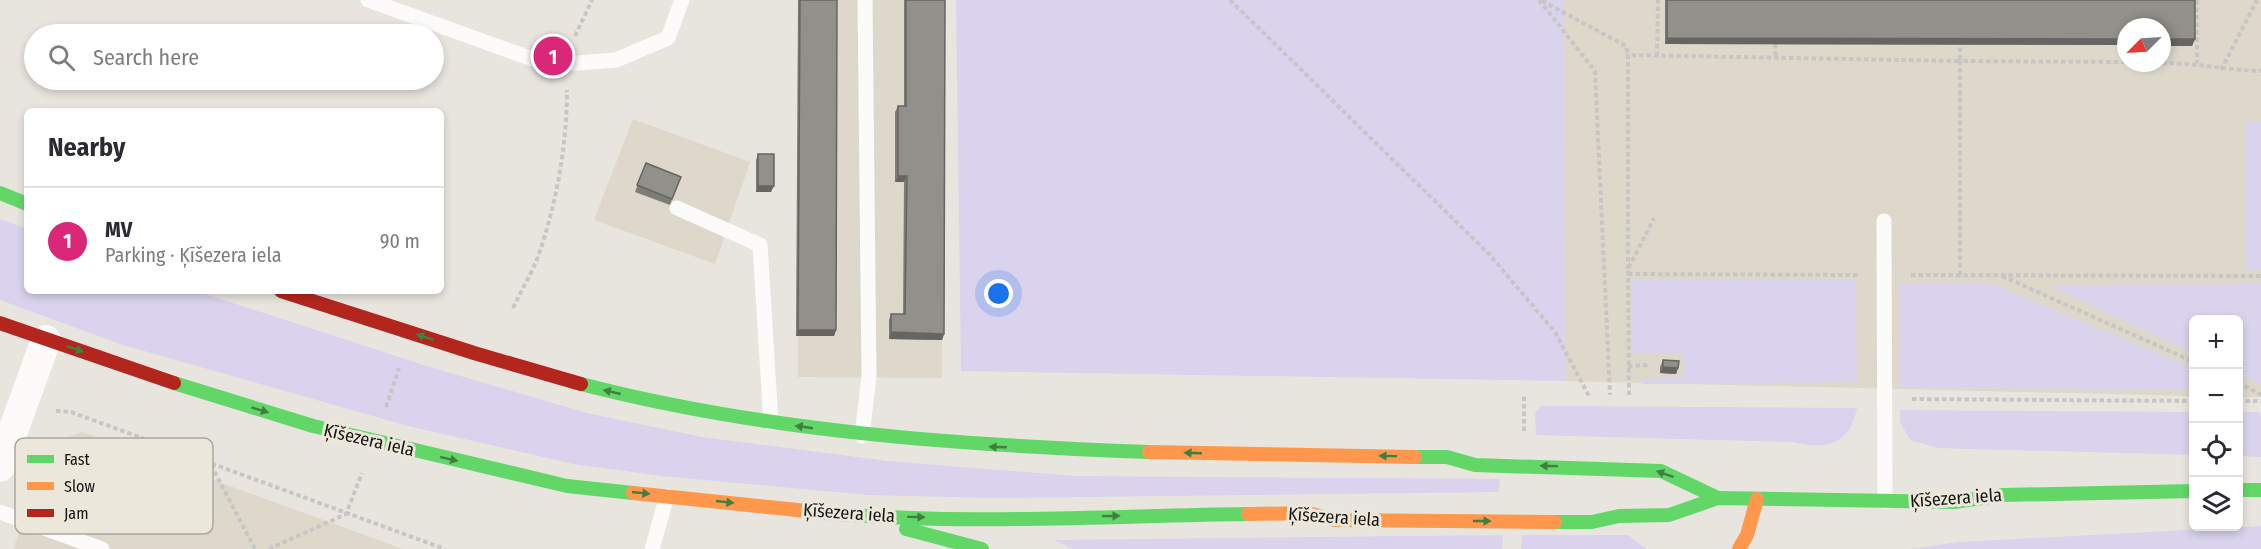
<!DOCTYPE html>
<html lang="en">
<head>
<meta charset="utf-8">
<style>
  body { margin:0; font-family:"Fira Sans Condensed",sans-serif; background:#f7f7f7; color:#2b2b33 }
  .controls { position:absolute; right:18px; bottom:18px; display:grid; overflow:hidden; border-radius:9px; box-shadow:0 3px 9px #0003 }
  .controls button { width:54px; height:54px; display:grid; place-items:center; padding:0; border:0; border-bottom:2px solid #e1e1e2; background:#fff; color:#2b2b33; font:30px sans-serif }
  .compass { position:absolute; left:2117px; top:18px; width:54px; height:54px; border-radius:50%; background:#fff; box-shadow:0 3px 9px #0003; rotate:246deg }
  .you { position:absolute; left:999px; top:294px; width:21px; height:21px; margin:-15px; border:4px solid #fff; border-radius:50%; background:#1a73e8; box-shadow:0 0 0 9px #1a73e833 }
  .badge { display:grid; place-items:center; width:39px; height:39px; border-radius:50%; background:#db2777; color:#fff; font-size:20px; font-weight:700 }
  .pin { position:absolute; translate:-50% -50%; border:3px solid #fff; box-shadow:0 2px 6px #0006 }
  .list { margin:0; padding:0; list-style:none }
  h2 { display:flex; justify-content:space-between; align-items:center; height:78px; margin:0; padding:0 24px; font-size:26px }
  h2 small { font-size:20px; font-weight:400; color:#7c7c81 }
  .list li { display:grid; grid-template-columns:39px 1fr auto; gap:18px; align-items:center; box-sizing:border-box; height:108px; padding:0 24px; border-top:2px solid #e1e1e2 }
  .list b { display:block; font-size:22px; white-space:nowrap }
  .list p { margin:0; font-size:20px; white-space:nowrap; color:#7c7c81 }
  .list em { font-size:20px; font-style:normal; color:#7c7c81 }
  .icon { flex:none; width:33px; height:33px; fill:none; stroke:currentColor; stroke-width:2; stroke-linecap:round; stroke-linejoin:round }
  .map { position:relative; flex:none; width:2261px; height:549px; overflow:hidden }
  .search { position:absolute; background:#fff; box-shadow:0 3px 9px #0003; left:24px; top:24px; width:420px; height:66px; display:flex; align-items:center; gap:15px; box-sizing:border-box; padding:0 21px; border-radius:33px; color:#7c7c81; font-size:22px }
  .panel { position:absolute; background:#fff; box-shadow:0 3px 9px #0003; left:24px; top:108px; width:420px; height:186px; border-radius:9px }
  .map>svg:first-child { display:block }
</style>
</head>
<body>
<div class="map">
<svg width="2261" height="549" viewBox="0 0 2261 549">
  <rect width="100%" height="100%" fill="#e8e5de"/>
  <!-- built -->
  <g fill="#ddd8ca" fill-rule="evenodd">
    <polygon points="798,0 943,0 942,378 798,377"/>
    <path d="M1563,0H2261V397H2239L2238,320H2194L2193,396L1565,381ZM2126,27H2162V63H2126Z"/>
    <polygon points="633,119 750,162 715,264 594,220"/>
    <polygon points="82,432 403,549 13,549 52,444"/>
  </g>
  <!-- green -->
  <g fill="#d9d3ee">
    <polygon points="956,0 1563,0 1565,381 961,371"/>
    <rect x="2245" y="122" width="16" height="147"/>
    <polygon points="0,219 27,229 27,291 196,291 430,367 587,413 702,437 888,461 1075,476 1500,479 1499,492 995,498 868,495 662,476 573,464 408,426 123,345 0,300"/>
    <polygon points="1631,279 1855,279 1857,382 1642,384 1642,379 1684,378 1684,354 1632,354"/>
    <polygon points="1990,283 2193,368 2193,390 1899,387 1900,284"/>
    <polygon points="2261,284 2261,384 2239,374 2238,320 2194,320 2193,353 2047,285"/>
    <path d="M1541,406L1857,408C1849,446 1826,450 1793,442L1536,435L1535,414Z"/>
    <polygon points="1900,410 2193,412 2193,455 1938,448 1910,440 1900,422"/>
    <polygon points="2239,412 2258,412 2261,415 2261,457 2239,456"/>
    <polygon points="2261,526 2261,549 1909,549 1959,542"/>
    <polygon points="1503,535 1502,549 1073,549 1054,540"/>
    <polygon points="1522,535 1628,535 1647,549 1521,549"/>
  </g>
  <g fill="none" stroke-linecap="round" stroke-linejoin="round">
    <!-- path -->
    <g stroke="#c7c6c4" stroke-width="4" stroke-dasharray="4.5 3" stroke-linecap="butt">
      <polyline points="1230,0 1490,255 1555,332 1589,396"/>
      <polyline points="1539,0 1595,71 1610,395"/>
      <polyline points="2197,0 2197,63"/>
      <polyline points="1542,1 1626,46 1628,55"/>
      <polyline points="575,36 592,0"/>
      <polyline points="1775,44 1776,58"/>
      <polyline points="1657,56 1658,0"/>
      <path d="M2162,63C2196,63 2227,70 2261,71"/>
      <polyline points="2221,70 2257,0"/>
      <polyline points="1628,269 1628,55 1960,61 1960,45"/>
      <polyline points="1628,274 1858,275"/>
      <polyline points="1911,275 2261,276"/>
      <polyline points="1960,275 1960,61 2126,62"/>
      <polyline points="2002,276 2194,362"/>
      <path d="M513,308C523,287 536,266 542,245C558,195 567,141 567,90"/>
      <polyline points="1628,366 1650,365"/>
      <polyline points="2238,382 2261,395"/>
      <polyline points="1629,395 1628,269 1654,218"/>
      <polyline points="1912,399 2194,401"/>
      <polyline points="2238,401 2261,401"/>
      <polyline points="386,407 399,368"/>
      <polyline points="56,411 71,412 445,549"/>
      <polyline points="1524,431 1524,396"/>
      <polyline points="211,465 255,549"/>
      <polyline points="269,549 346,514 362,473"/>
    </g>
    <!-- lane -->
    <g stroke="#fcfbfa" stroke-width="15">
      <polyline points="368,0 541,62 565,64 616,60 668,38 682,0"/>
      <polyline points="677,208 760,245 771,423"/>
      <polyline points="1884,221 1885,502"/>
      <polyline points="862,436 869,376 865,0"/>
      <polyline points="0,512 102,549"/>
      <polyline points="652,549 667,496"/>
    </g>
    <!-- street -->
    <polyline stroke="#fcfbfa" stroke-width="30" points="0,467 46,340"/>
    <!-- fast -->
    <g stroke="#63d668" stroke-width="14">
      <polyline points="0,193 27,204"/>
      <polyline points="174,383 313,426 567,486 633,493"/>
      <path d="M581,384C767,432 958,445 1149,452"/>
      <polyline points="1415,457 1447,457 1475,465 1661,471 1718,498"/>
      <polyline points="2238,490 2261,490"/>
      <path d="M816,512C958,526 1104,516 1248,514"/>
      <polyline points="1555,522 1592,522 1619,516 1669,515 1718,498 1954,502 2003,495 2194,491"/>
      <polyline points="906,529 982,549"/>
    </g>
    <!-- slow -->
    <g stroke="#ff974d" stroke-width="14">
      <polyline points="1149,452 1415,457"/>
      <polyline points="633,493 816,512"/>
      <polyline points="1248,514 1308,513 1335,520 1555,522"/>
      <polyline points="1739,549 1747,535 1757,499"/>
    </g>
    <!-- jam -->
    <g stroke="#b3261e" stroke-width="14">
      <polyline points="281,291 474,353 581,384"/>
      <polyline points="0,323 174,383"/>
    </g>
  </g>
  <!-- wall -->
  <g fill="#7e7c78">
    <polygon points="798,0 837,0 836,330 834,336 796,336"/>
    <polygon points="904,0 945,0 944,334 942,340 889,339 889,320 891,314 903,314 904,182 895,182 895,112 898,106 904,106"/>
    <polygon points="1665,0 2195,0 2195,39 2192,46 2126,27 2126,45 1665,44"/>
    <polygon points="758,154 771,192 756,192 756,160"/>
    <polygon points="646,163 681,177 670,205 635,192"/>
    <polygon points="1663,360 1678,368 1676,374 1660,373 1660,367"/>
  </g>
  <!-- shaded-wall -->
  <g fill="#666561">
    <polygon points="1667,38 2126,39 2126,45 1665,44"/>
    <polygon points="2162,39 2195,39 2192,46 2162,46"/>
    <polygon points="898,176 907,176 904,182 895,182"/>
    <polygon points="758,186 774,186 771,192 756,192"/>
    <polygon points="798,330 836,330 834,336 796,336"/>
    <polygon points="891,332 944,334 942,340 889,339"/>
    <polygon points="1663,367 1678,368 1676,374 1660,373"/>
  </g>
  <!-- building -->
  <g fill="#92908b" stroke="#666561" stroke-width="1.5">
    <polygon points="800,0 837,0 836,330 798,330"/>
    <polygon points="906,0 945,0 944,334 891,332 891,314 905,314 907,176 898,176 898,106 906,106"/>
    <polygon points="1667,0 2195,0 2195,39 2162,39 2162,27 2126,27 2126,39 1667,38"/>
    <rect x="758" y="154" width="16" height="32"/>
    <polygon points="646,163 681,177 672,199 637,185"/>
    <polygon points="1663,360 1679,361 1678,368 1663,367"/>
  </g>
  <!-- one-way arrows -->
  <defs><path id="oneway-solid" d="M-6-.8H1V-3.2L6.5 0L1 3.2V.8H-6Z" transform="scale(1.5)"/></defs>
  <g fill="#417f41">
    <use href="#oneway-solid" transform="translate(425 337) rotate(-162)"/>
    <use href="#oneway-solid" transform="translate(75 349) rotate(19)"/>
    <use href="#oneway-solid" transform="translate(612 392) rotate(-167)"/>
    <use href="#oneway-solid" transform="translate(260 410) rotate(17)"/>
    <use href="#oneway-solid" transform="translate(804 427) rotate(-172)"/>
    <use href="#oneway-solid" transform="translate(998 447) rotate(-178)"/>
    <use href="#oneway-solid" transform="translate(1193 453) rotate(-178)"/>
    <use href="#oneway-solid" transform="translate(1388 456) rotate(-179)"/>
    <use href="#oneway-solid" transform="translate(449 459) rotate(13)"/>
    <use href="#oneway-solid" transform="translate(1549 466) rotate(-179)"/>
    <use href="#oneway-solid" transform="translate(1665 474) rotate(-161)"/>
    <use href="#oneway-solid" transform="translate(641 493) rotate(6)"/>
    <use href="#oneway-solid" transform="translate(725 502) rotate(6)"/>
    <use href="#oneway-solid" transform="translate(1111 516) rotate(-1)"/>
    <use href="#oneway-solid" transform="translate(916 517) rotate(1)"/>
    <use href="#oneway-solid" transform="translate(1482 521)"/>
  </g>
  <g text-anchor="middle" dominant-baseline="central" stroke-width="6" stroke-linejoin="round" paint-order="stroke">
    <!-- street labels -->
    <g font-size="18" fill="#171511" stroke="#ebe7db">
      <text transform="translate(369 440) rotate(13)">Ķīšezera iela</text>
      <text transform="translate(1956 498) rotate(-4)">Ķīšezera iela</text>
      <text transform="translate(849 513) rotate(4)">Ķīšezera iela</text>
      <text transform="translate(1334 517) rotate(4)">Ķīšezera iela</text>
    </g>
  </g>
  <!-- legend -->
  <rect x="15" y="438" width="198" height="96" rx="9" fill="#ebe7db" stroke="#aba89e" stroke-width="1.5"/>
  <rect x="27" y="455" width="27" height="8" fill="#63d668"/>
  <rect x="27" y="482" width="27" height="8" fill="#ff974d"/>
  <rect x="27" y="509" width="27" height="8" fill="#b3261e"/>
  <g font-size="16" fill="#171511">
    <text x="64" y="465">Fast</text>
    <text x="64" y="492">Slow</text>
    <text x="64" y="519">Jam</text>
  </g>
</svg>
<div class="controls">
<button>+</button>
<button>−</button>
<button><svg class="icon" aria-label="locate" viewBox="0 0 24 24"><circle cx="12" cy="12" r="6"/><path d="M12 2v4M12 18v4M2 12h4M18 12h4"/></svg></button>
<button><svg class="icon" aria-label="layers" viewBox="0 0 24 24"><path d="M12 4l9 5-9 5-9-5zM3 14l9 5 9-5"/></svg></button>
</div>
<svg class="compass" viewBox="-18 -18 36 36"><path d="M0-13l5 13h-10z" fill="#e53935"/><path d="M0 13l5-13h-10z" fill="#7c7c81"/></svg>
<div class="you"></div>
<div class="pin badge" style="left:553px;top:56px">1</div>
<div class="search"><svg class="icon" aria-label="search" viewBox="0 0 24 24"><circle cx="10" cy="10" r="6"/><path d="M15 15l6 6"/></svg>Search here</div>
<section class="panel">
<h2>Nearby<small></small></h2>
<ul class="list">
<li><span class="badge">1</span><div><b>MV</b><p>Parking · Ķīšezera iela</p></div><em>90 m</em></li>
</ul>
</section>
</div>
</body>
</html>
